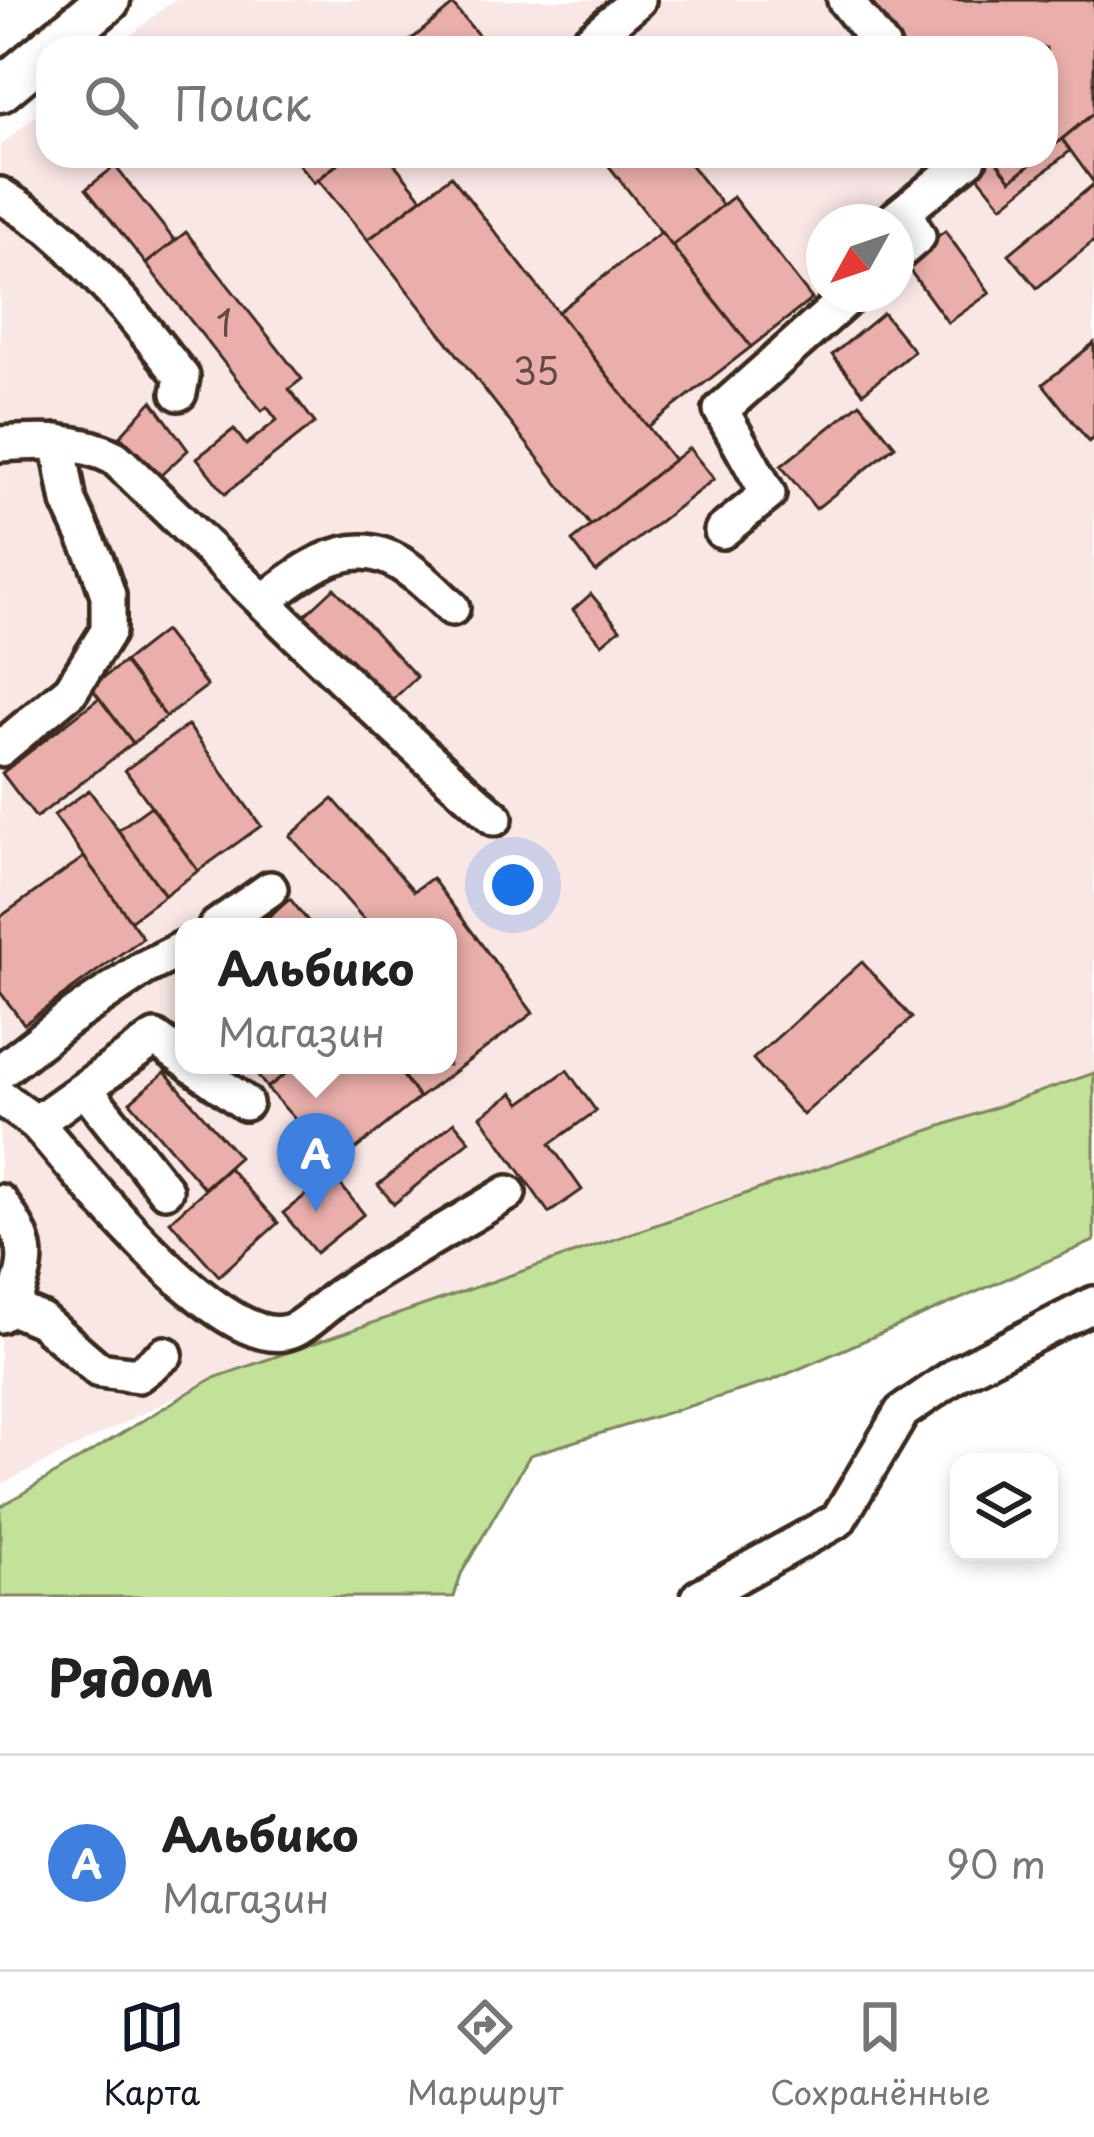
<!DOCTYPE html>
<html lang="ru">
<head>
<meta charset="utf-8">
<style>
  body { margin:0; font-family:"Playpen Sans",sans-serif; background:#f6f6f6; color:#222 }
  .controls { position:absolute; right:36px; bottom:36px; display:grid; overflow:hidden; border-radius:24px; box-shadow:0 6px 18px #0003 }
  .controls button { width:108px; height:108px; display:grid; place-items:center; padding:0; border:0; border-bottom:3px solid #e0e0e0; background:#fff; color:#222; font:60px sans-serif }
  .compass { position:absolute; left:806px; top:204px; width:108px; height:108px; border-radius:50%; background:#fff; box-shadow:0 6px 18px #0003; rotate:230deg }
  .you { position:absolute; left:513px; top:885px; width:42px; height:42px; margin:-30px; border:9px solid #fff; border-radius:50%; background:#1a73e8; box-shadow:0 0 0 18px #1a73e833 }
  .badge { display:grid; place-items:center; width:78px; height:78px; border-radius:50%; background:#111827; color:#fff; font-size:39px; font-weight:700 }
  .pin { position:absolute; translate:-50% -99px; filter:drop-shadow(0 3px 6px #0008) }
  .pin::after { content:''; position:absolute; top:63px; width:42px; height:36px; background:inherit; clip-path:polygon(0 0,100% 0,50% 100%) }
  .popup { position:absolute; left:175px; top:918px; width:282px; height:156px; box-sizing:border-box; display:grid; place-content:center; border-radius:24px; background:#fff; filter:drop-shadow(0 3px 9px #0005); font-size:39px; white-space:nowrap; color:#767676 }
  .popup b { font-size:45px; color:#222 }
  .popup::after { content:''; position:absolute; left:50%; top:100%; margin-left:-24px; border:24px solid transparent; border-top-color:#fff }
  .list { margin:0; padding:0; list-style:none }
  h2 { display:flex; justify-content:space-between; align-items:center; height:156px; margin:0; padding:0 48px; font-size:51px }
  h2 small { font-size:39px; font-weight:400; color:#767676 }
  .list li { display:grid; grid-template-columns:78px 1fr auto; gap:36px; align-items:center; box-sizing:border-box; height:216px; padding:0 48px; border-top:3px solid #e0e0e0 }
  .list b { display:block; font-size:45px; white-space:nowrap }
  .list p { margin:0; font-size:39px; white-space:nowrap; color:#767676 }
  .list em { font-size:39px; font-style:normal; color:#767676 }
  .icon { flex:none; width:66px; height:66px; fill:none; stroke:currentColor; stroke-width:2; stroke-linecap:round; stroke-linejoin:round }
  .map { position:relative; flex:none; width:1094px; height:1597px; overflow:hidden }
  .search { position:absolute; background:#fff; box-shadow:0 6px 18px #0003; left:36px; right:36px; top:36px; height:132px; display:flex; align-items:center; gap:30px; box-sizing:border-box; padding:0 42px; border-radius:36px; color:#767676; font-size:45px }
  .sheet { height:372px; background:#fff }
  nav { display:flex; justify-content:space-around; align-items:center; box-sizing:border-box; height:168px; border-top:3px solid #e0e0e0; background:#fff; font-size:33px; color:#767676 }
  nav a { display:grid; justify-items:center; gap:6px }
  nav .on { color:#111827 }
  .map>svg:first-child { display:block }
</style>
</head>
<body>
<div class="map">
<svg width="1094" height="1597" viewBox="0 0 1094 1597">
  <rect width="100%" height="100%" fill="#fff"/>
  <filter id="ink" filterUnits="userSpaceOnUse"><feTurbulence type="fractalNoise" baseFrequency=".00833" numOctaves="2"/><feDisplacementMap in="SourceGraphic" scale="24" xChannelSelector="R" yChannelSelector="G"/><feConvolveMatrix kernelMatrix="1 2 1 2 8 2 1 2 1" color-interpolation-filters="sRGB"/></filter>
  <g filter="url(#ink)">
    <!-- built -->
    <path fill="#f9e7e6" fill-rule="evenodd" d="M173,0H1094V1073L211,1379L0,1485V146L48,105V156H1046V48H116ZM824,222H896V294H824ZM184,927H448V1065H184Z"/>
    <!-- green -->
    <polygon fill="#c2e29a" stroke="#7e865c" stroke-width="3" points="1094,1073 1094,1241 771,1381 530,1455 461,1574 454,1597 0,1597 0,1507 211,1379"/>
    <!-- building -->
    <g fill="#eaafac" stroke="#3b2a1e" stroke-width="3">
      <polygon points="867,0 1094,0 1094,113 1046,152 1046,48 905,48"/>
      <polygon points="453,5 484,42 477,48 401,48"/>
      <polygon points="1094,113 1094,183 1062,139"/>
      <polygon points="1062,139 1070,151 1002,206 974,171 992,156 1011,180 1041,156 1046,156 1046,152"/>
      <polygon points="292,156 347,156 314,183"/>
      <polygon points="347,156 388,156 422,198 368,240 318,180"/>
      <polygon points="601,156 684,156 723,206 672,246"/>
      <polygon points="992,156 1041,156 1011,180"/>
      <polygon points="115,166 175,241 146,264 86,189"/>
      <polygon points="451,176 674,460 591,526 368,240"/>
      <polygon points="1094,184 1094,241 1037,288 1009,254"/>
      <polygon points="733,197 812,299 751,347 672,246"/>
      <polygon points="945,231 990,293 948,323 903,261"/>
      <polygon points="186,232 302,379 289,389 315,423 225,494 197,458 234,429 246,445 277,420 267,407 262,411 146,264"/>
      <polygon points="661,232 751,347 648,427 558,312"/>
      <polygon points="883,313 914,351 863,393 832,355"/>
      <polygon points="1094,343 1094,438 1089,442 1043,384"/>
      <polygon points="152,401 188,450 159,477 120,436"/>
      <polygon points="860,403 895,446 816,509 781,466"/>
      <polygon points="689,448 714,479 596,572 572,541"/>
      <polygon points="334,588 417,677 386,706 303,617"/>
      <polygon points="591,594 620,629 602,644 573,610"/>
      <polygon points="164,631 207,686 166,717 124,662"/>
      <polygon points="124,662 166,717 133,743 91,687"/>
      <polygon points="99,698 133,743 36,818 2,773"/>
      <polygon points="188,725 261,826 198,871 125,770"/>
      <polygon points="89,790 165,895 130,921 54,815"/>
      <polygon points="333,799 414,891 432,878 533,1013 419,1098 395,1065 448,1065 448,927 366,927 369,925 290,836"/>
      <polygon points="151,806 198,871 165,895 118,830"/>
      <polygon points="84,857 143,938 24,1024 0,992 0,917"/>
      <polygon points="290,899 308,921 300,927 256,927"/>
      <polygon points="862,962 912,1018 803,1115 753,1059"/>
      <polygon points="250,1065 297,1065 267,1088"/>
      <polygon points="297,1065 395,1065 419,1098 336,1165 267,1088"/>
      <polygon points="567,1070 596,1111 550,1144 582,1190 549,1213 481,1116 513,1093 521,1103"/>
      <polygon points="165,1072 239,1157 204,1188 130,1102"/>
      <polygon points="454,1122 470,1141 394,1204 378,1185"/>
      <polygon points="229,1168 278,1223 219,1276 170,1221"/>
      <polygon points="332,1174 364,1214 316,1253 283,1213"/>
    </g>
    <g fill="none" stroke-linecap="round" stroke-linejoin="round">
      <!-- minor casing -->
      <g stroke="#3b2a1e" stroke-width="42">
        <g id="minor">
          <polyline points="845,0 883,48"/>
          <polyline points="581,48 638,0"/>
          <polyline points="0,195 49,227 66,242 126,307 182,377 179,393"/>
          <polyline points="891,222 969,159 967,156"/>
          <polyline points="896,255 918,236 904,212"/>
          <path d="M0,444C40,441 79,439 115,458C242,579 363,704 495,818"/>
          <polyline points="722,531 768,494 721,410 852,294"/>
          <path d="M264,601C296,576 340,540 384,556C410,565 433,590 452,608"/>
          <polyline points="0,749 71,690 108,631 108,595 96,560 69,502 58,442"/>
          <polyline points="216,927 270,889"/>
          <polyline points="192,1065 245,1103"/>
          <polyline points="0,1072 68,1019 144,968 184,948"/>
          <polyline points="85,1089 165,1190"/>
          <polyline points="0,1097 36,1123 155,1038 184,1059"/>
          <path d="M36,1123C78,1170 223,1357 291,1331C305,1326 329,1302 343,1293C397,1258 453,1226 508,1193"/>
          <path d="M0,1202C33,1249 29,1257 12,1308"/>
          <polyline points="0,1315 12,1308 41,1320 99,1370 138,1375 165,1354"/>
          <polyline points="699,1597 838,1520 902,1412 959,1373 1094,1304"/>
        </g>
      </g>
      <!-- major casing -->
      <g stroke="#3b2a1e" stroke-width="51">
        <g id="major">
          <polyline points="50,48 108,0"/>
          <polyline points="0,90 48,50"/>
        </g>
      </g>
      <!-- minor -->
      <use href="#minor" stroke="#fff" stroke-width="33"/>
      <!-- major -->
      <use href="#major" stroke="#fff" stroke-width="42"/>
    </g>
  </g>
  <g text-anchor="middle" dominant-baseline="central" stroke-width="10" stroke-linejoin="round" paint-order="stroke">
    <!-- number labels -->
    <g font-size="36" fill="#674b42">
      <text x="224" y="322">1</text>
      <text x="536" y="370">35</text>
    </g>
  </g>
</svg>
<div class="controls">
<button><svg class="icon" aria-label="layers" viewBox="0 0 24 24"><path d="M12 4l9 5-9 5-9-5zM3 14l9 5 9-5"/></svg></button>
</div>
<svg class="compass" viewBox="-18 -18 36 36"><path d="M0-13l5 13h-10z" fill="#e53935"/><path d="M0 13l5-13h-10z" fill="#767676"/></svg>
<div class="you"></div>
<div class="pin badge" style="left:316px;top:1212px;background:#3f7fe0">A</div>
<div class="popup"><b>Альбико</b>Магазин</div>
<div class="search"><svg class="icon" aria-label="search" viewBox="0 0 24 24"><circle cx="10" cy="10" r="6"/><path d="M15 15l6 6"/></svg>Поиск</div>
</div>
<section class="sheet">
<h2>Рядом<small></small></h2>
<ul class="list">
<li><span class="badge" style="background:#3f7fe0">A</span><div><b>Альбико</b><p>Магазин</p></div><em>90 m</em></li>
</ul>
</section>
<nav>
<a class="on"><svg class="icon" aria-label="map" viewBox="0 0 24 24"><path d="M3 6l6-2 6 2 6-2v14l-6 2-6-2-6 2zM9 4v14M15 6v14"/></svg>Карта</a>
<a><svg class="icon" aria-label="directions" viewBox="0 0 24 24"><path d="M12 3l9 9-9 9-9-9zM9 14v-3h6M13 9l2 2-2 2"/></svg>Маршрут</a>
<a><svg class="icon" aria-label="saved" viewBox="0 0 24 24"><path d="M7 4h10v16l-5-4-5 4z"/></svg>Сохранённые</a>
</nav>
</body>
</html>
